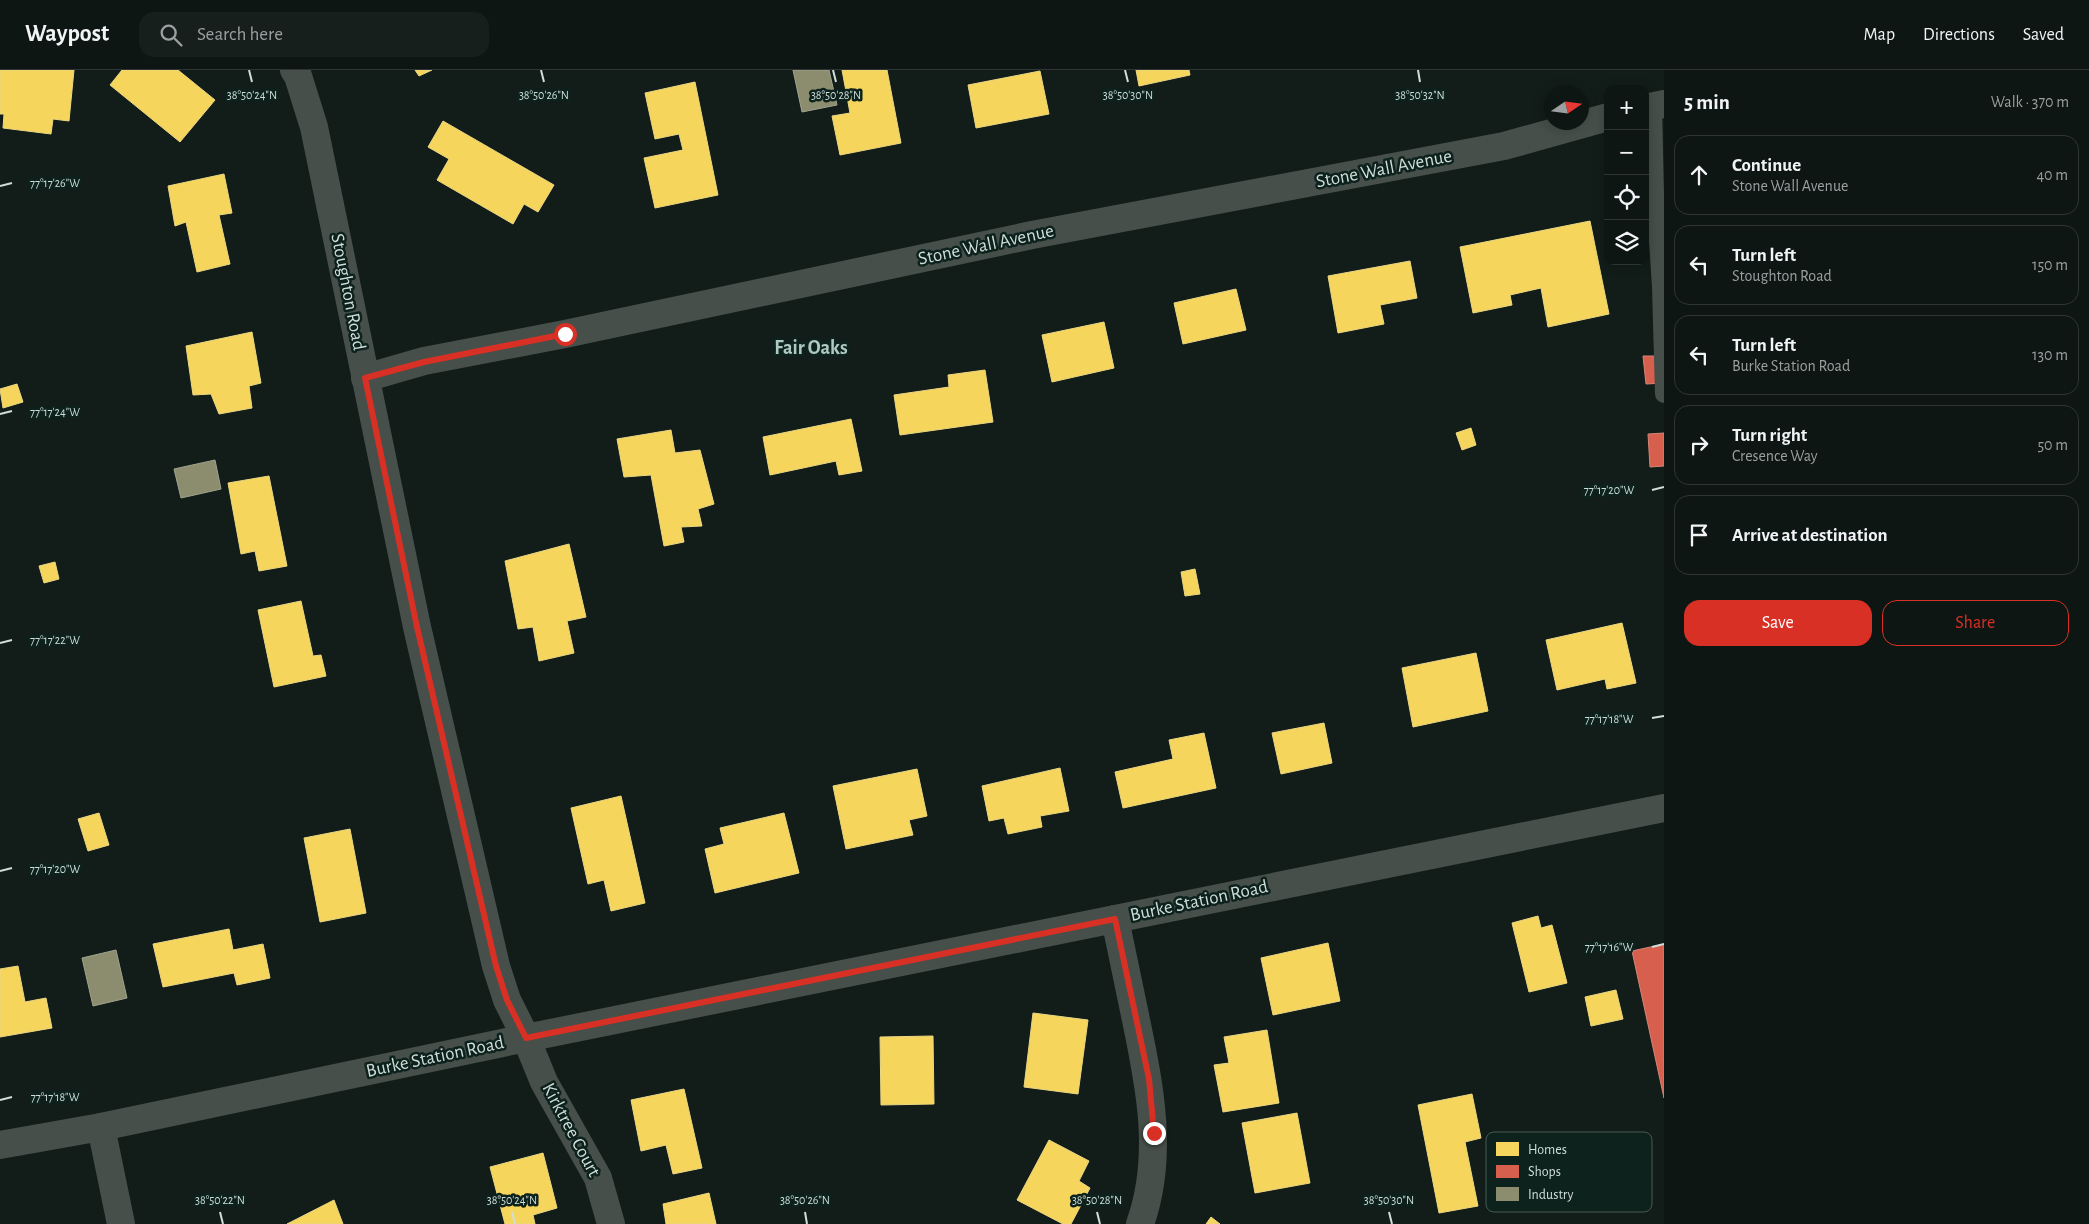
<!DOCTYPE html>
<html lang="en">
<head>
<meta charset="utf-8">
<style>
  body { margin:0; font-family:"Alegreya Sans",sans-serif; background:#171f1d; color:#f1f3f6 }
  .controls { position:absolute; right:15px; top:15px; display:grid; overflow:hidden; border-radius:10px; box-shadow:0 2px 12px #0003 }
  .controls button { width:45px; height:45px; display:grid; place-items:center; padding:0; border:0; border-bottom:1px solid #2e3534; background:#0e1614; color:#f1f3f6; font:25px sans-serif }
  .compass { position:absolute; left:1544px; top:15px; width:45px; height:45px; border-radius:50%; background:#0e1614; box-shadow:0 2px 12px #0003; rotate:77deg }
  .stop { position:absolute; width:15px; height:15px; margin:-11px; border:4px solid #d93025; border-radius:50%; background:#fff }
  .stop.end { background:#d93025; border-color:#fff; box-shadow:0 1px 5px #0008 }
  .list { margin:0; padding:0; list-style:none }
  h2 { display:flex; justify-content:space-between; align-items:center; height:65px; margin:0; padding:0 20px; font-size:21px }
  h2 small { font-size:16px; font-weight:400; color:#9b9fa0 }
  .list li { display:grid; grid-template-columns:32px 1fr auto; gap:15px; align-items:center; box-sizing:border-box; height:80px; margin:0 10px 10px; padding:0 10px; border:1px solid #2e3534; border-radius:15px }
  .list b { display:block; font-size:19px; white-space:nowrap }
  .list p { margin:0; font-size:16px; white-space:nowrap; color:#9b9fa0 }
  .list em { font-size:16px; font-style:normal; color:#9b9fa0 }
  .actions { display:flex; gap:10px; padding:15px 20px }
  .actions a { flex:1; padding:11px 0; border:1px solid #d93025; border-radius:15px; text-align:center; font-size:18px; color:#d93025 }
  .actions .main { background:#d93025; color:#fff }
  .icon { flex:none; width:28px; height:28px; fill:none; stroke:currentColor; stroke-width:2; stroke-linecap:round; stroke-linejoin:round }
  .map { position:relative; flex:none; width:1664px; height:1154px; overflow:hidden }
  header { display:flex; align-items:center; gap:30px; box-sizing:border-box; height:70px; padding:0 25px; background:#0e1614; border-bottom:1px solid #2e3534 }
  header strong { font-size:24px }
  nav { display:flex; gap:28px; margin-inline-start:auto; font-size:18px }
  .search { width:350px; height:45px; background:#171f1d; display:flex; align-items:center; gap:12px; box-sizing:border-box; padding:0 18px; border-radius:15px; color:#9b9fa0; font-size:19px }
  main { display:flex }
  aside { flex:1; background:#0e1614 }
  .map>svg:first-child { display:block }
</style>
</head>
<body>
<header>
<strong>Waypost</strong>
<div class="search"><svg class="icon" aria-label="search" viewBox="0 0 24 24"><circle cx="10" cy="10" r="6"/><path d="M15 15l6 6"/></svg>Search here</div>
<nav><a>Map</a><a>Directions</a><a>Saved</a></nav>
</header>
<main>
<div class="map">
<svg width="1664" height="1154" viewBox="0 0 1664 1154">
  <rect width="100%" height="100%" fill="#121d1a"/>
  <!-- homes -->
  <g fill="#f6d55c" stroke="#ebd782">
    <polygon points="0,0 74,0 69,51 53,49 51,64 3,58 4,44 0,44"/>
    <polygon points="122,0 178,0 215,30 180,72 110,15"/>
    <polygon points="415,0 432,0 419,6"/>
    <polygon points="842,0 887,0 901,73 840,85 832,46 850,43"/>
    <polygon points="1136,0 1189,0 1190,5 1139,16"/>
    <polygon points="1040,1 1049,44 976,58 968,15"/>
    <polygon points="695,12 718,125 655,138 644,88 683,80 679,64 655,69 645,23"/>
    <polygon points="443,51 554,115 538,142 524,134 513,154 437,110 449,89 428,77"/>
    <polygon points="224,104 232,143 219,145 230,194 197,202 186,152 175,156 168,116"/>
    <polygon points="1590,151 1609,244 1548,257 1541,218 1510,225 1512,235 1473,243 1460,177"/>
    <polygon points="1410,191 1417,228 1380,235 1384,254 1338,263 1328,206"/>
    <polygon points="1236,219 1246,260 1183,274 1174,233"/>
    <polygon points="1104,252 1114,298 1052,312 1042,265"/>
    <polygon points="252,262 261,313 249,316 252,338 219,344 211,324 193,325 186,276"/>
    <polygon points="985,300 993,352 900,365 894,325 949,317 948,305"/>
    <polygon points="17,314 23,332 3,338 0,319"/>
    <polygon points="851,349 862,401 839,405 836,391 770,405 763,367"/>
    <polygon points="1471,358 1476,375 1462,380 1456,363"/>
    <polygon points="671,360 675,383 700,380 714,434 698,439 702,456 681,457 684,472 664,476 651,405 624,407 617,369"/>
    <polygon points="269,406 287,496 259,501 255,481 241,484 228,413"/>
    <polygon points="569,474 586,547 567,551 574,583 539,591 533,557 518,559 505,491"/>
    <polygon points="55,492 59,509 44,513 39,496"/>
    <polygon points="1195,499 1200,524 1185,526 1181,502"/>
    <polygon points="301,531 313,586 321,585 326,606 274,617 258,540"/>
    <polygon points="1622,553 1636,613 1607,619 1605,609 1557,620 1546,570"/>
    <polygon points="1476,583 1488,641 1413,657 1402,598"/>
    <polygon points="1324,653 1332,693 1281,704 1272,663"/>
    <polygon points="1204,663 1216,718 1123,738 1115,702 1173,689 1169,670"/>
    <polygon points="1060,698 1069,741 1040,746 1042,757 1008,764 1004,748 989,751 982,716"/>
    <polygon points="917,699 927,746 909,750 913,765 846,779 833,716"/>
    <polygon points="621,726 645,833 611,841 604,810 588,814 571,738"/>
    <polygon points="99,743 109,775 88,781 78,749"/>
    <polygon points="784,743 799,803 715,823 705,779 724,774 720,758"/>
    <polygon points="350,759 366,843 320,852 304,768"/>
    <polygon points="1538,846 1541,858 1552,855 1567,913 1529,922 1512,853"/>
    <polygon points="229,859 233,880 263,874 270,908 237,915 234,903 163,917 153,874"/>
    <polygon points="1328,873 1340,931 1273,945 1261,888"/>
    <polygon points="18,896 25,932 46,928 52,958 0,967 0,899"/>
    <polygon points="1616,920 1623,949 1591,956 1585,927"/>
    <polygon points="1033,943 1088,950 1078,1024 1024,1017"/>
    <polygon points="1267,960 1279,1033 1223,1042 1214,995 1229,993 1224,967"/>
    <polygon points="933,966 934,1034 881,1035 880,967"/>
    <polygon points="684,1019 702,1098 673,1104 666,1075 641,1081 631,1030"/>
    <polygon points="1472,1024 1481,1068 1465,1072 1478,1136 1439,1143 1418,1035"/>
    <polygon points="1297,1043 1310,1113 1255,1123 1242,1053"/>
    <polygon points="1049,1070 1089,1091 1079,1111 1090,1118 1071,1154 1063,1154 1017,1130"/>
    <polygon points="543,1083 557,1138 533,1145 535,1154 505,1154 490,1097"/>
    <polygon points="709,1123 716,1154 666,1154 663,1134"/>
    <polygon points="334,1130 343,1154 287,1154"/>
    <polygon points="1211,1147 1220,1154 1206,1154"/>
  </g>
  <!-- shops -->
  <g fill="#d6604d" stroke="#d48677">
    <polygon points="1643,286 1656,286 1664,313 1646,314"/>
    <polygon points="1664,363 1664,396 1650,397 1648,364"/>
    <polygon points="1664,874 1664,1028 1632,881"/>
  </g>
  <!-- industry -->
  <g fill="#8c8c6e" stroke="#a0a48e">
    <polygon points="793,0 829,0 837,35 802,42"/>
    <polygon points="215,390 221,419 181,428 174,399"/>
    <polygon points="116,880 127,928 93,936 82,888"/>
  </g>
  <g fill="none" stroke-linecap="round" stroke-linejoin="round">
    <!-- service -->
    <g stroke="#464f4a" stroke-width="18">
      <polyline points="1653,36 1655,124 1661,217 1664,216"/>
      <polyline points="1661,217 1664,324"/>
    </g>
    <!-- minor -->
    <g stroke="#464f4a" stroke-width="28">
      <polyline points="294,0 298,6 314,57 417,557 496,896 507,930 526,968 544,1012 598,1108 611,1154"/>
      <polyline points="1645,38 1664,34"/>
      <polyline points="365,308 424,291 565,264 1032,165 1504,76 1608,47"/>
      <path d="M1115,849C1122,882 1129,916 1136,950C1150,1017 1164,1087 1140,1154"/>
      <polyline points="101,1057 121,1154"/>
    </g>
    <!-- tertiary -->
    <polyline stroke="#464f4a" stroke-width="28" points="0,1075 101,1057 526,968 1664,738"/>
  </g>
  <g fill="none" stroke-linecap="round" stroke-linejoin="round">
    <!-- route -->
    <polyline stroke="#d93025" stroke-width="6" points="565,264 424,292 365,308 417,557 496,896 507,930 526,968 1115,849 1149,1009 1154,1063"/>
  </g>
  <!-- ticks -->
  <path fill="none" stroke="#d0ddd9" stroke-width="2" d="M249,0L252,12M541,0L544,12M833,0L836,12M1125,0L1128,12M1418,0L1420,12M0,116L12,113M0,344L12,341M1652,420L1664,417M0,573L12,570M1652,648L1664,646M0,801L12,798M1652,877L1664,874M0,1030L12,1027M220,1142L223,1154M512,1142L515,1154M805,1142L807,1154M1097,1142L1100,1154M1389,1142L1392,1154"/>
  <g text-anchor="middle" dominant-baseline="central" stroke-width="5" stroke-linejoin="round" paint-order="stroke">
    <!-- street labels -->
    <g font-size="19" fill="#d0ddd9" stroke="#0d221d">
      <text transform="translate(1384 99) rotate(-11)">Stone Wall Avenue</text>
      <text transform="translate(986 175) rotate(-12)">Stone Wall Avenue</text>
      <text transform="translate(348 222) rotate(79)">Stoughton Road</text>
      <text transform="translate(1199 831) rotate(-12)">Burke Station Road</text>
      <text transform="translate(435 987) rotate(-12)">Burke Station Road</text>
      <text transform="translate(571 1060) rotate(62)">Kirktree Court</text>
    </g>
    <!-- neighbourhood labels -->
    <g font-size="20" font-weight="bold" fill="#afc8c2" stroke="#0d221d">
      <text x="811" y="278">Fair Oaks</text>
    </g>
  </g>
  <!-- legend -->
  <rect x="1486" y="1062" width="166" height="80" rx="8" fill="#0d221d" stroke="#485a55" stroke-width="1"/>
  <rect x="1496" y="1072" width="23" height="14" fill="#f6d55c"/>
  <rect x="1496" y="1095" width="23" height="13" fill="#d6604d"/>
  <rect x="1496" y="1117" width="23" height="14" fill="#8c8c6e"/>
  <g font-size="14" fill="#d0ddd9">
    <text x="1528" y="1084">Homes</text>
    <text x="1528" y="1106">Shops</text>
    <text x="1528" y="1129">Industry</text>
  </g>
  <g font-size="12" text-anchor="middle" fill="#d0ddd9" stroke="#0d221d" stroke-width="5" stroke-linejoin="round" paint-order="stroke">
    <text x="252" y="29">38°50'24"N</text>
    <text x="544" y="29">38°50'26"N</text>
    <text x="836" y="29">38°50'28"N</text>
    <text x="1128" y="29">38°50'30"N</text>
    <text x="1420" y="29">38°50'32"N</text>
    <text x="55" y="117">77°17'26"W</text>
    <text x="55" y="346">77°17'24"W</text>
    <text x="1609" y="424">77°17'20"W</text>
    <text x="55" y="574">77°17'22"W</text>
    <text x="1609" y="653">77°17'18"W</text>
    <text x="55" y="803">77°17'20"W</text>
    <text x="1609" y="881">77°17'16"W</text>
    <text x="55" y="1031">77°17'18"W</text>
    <text x="220" y="1134">38°50'22"N</text>
    <text x="512" y="1134">38°50'24"N</text>
    <text x="805" y="1134">38°50'26"N</text>
    <text x="1097" y="1134">38°50'28"N</text>
    <text x="1389" y="1134">38°50'30"N</text>
  </g>
</svg>
<div class="controls">
<button>+</button>
<button>−</button>
<button><svg class="icon" aria-label="locate" viewBox="0 0 24 24"><circle cx="12" cy="12" r="6"/><path d="M12 2v4M12 18v4M2 12h4M18 12h4"/></svg></button>
<button><svg class="icon" aria-label="layers" viewBox="0 0 24 24"><path d="M12 4l9 5-9 5-9-5zM3 14l9 5 9-5"/></svg></button>
</div>
<svg class="compass" viewBox="-18 -18 36 36"><path d="M0-13l5 13h-10z" fill="#e53935"/><path d="M0 13l5-13h-10z" fill="#9b9fa0"/></svg>
<div class="stop" style="left:565px;top:264px"></div>
<div class="stop end" style="left:1154px;top:1063px"></div>
</div>
<aside>
<h2>5 min<small>Walk · 370 m</small></h2>
<ul class="list">
<li><svg class="icon" aria-label="ahead" viewBox="0 0 24 24"><path d="M12 20V5M6 11l6-6 6 6"/></svg><div><b>Continue</b><p>Stone Wall Avenue</p></div><em>40 m</em></li>
<li><svg class="icon" aria-label="left" viewBox="0 0 24 24"><path d="M17 20v-9H6M10 6l-5 5 5 5"/></svg><div><b>Turn left</b><p>Stoughton Road</p></div><em>150 m</em></li>
<li><svg class="icon" aria-label="left" viewBox="0 0 24 24"><path d="M17 20v-9H6M10 6l-5 5 5 5"/></svg><div><b>Turn left</b><p>Burke Station Road</p></div><em>130 m</em></li>
<li><svg class="icon" aria-label="right" viewBox="0 0 24 24"><path d="M7 20v-9h11M14 6l5 5-5 5"/></svg><div><b>Turn right</b><p>Cresence Way</p></div><em>50 m</em></li>
<li><svg class="icon" aria-label="arrive" viewBox="0 0 24 24"><path d="M6 21V4h12l-3 4 3 4H6"/></svg><div><b>Arrive at destination</b></div></li>
</ul>
<div class="actions"><a class="main">Save</a><a>Share</a></div>
</aside>
</main>
</body>
</html>
